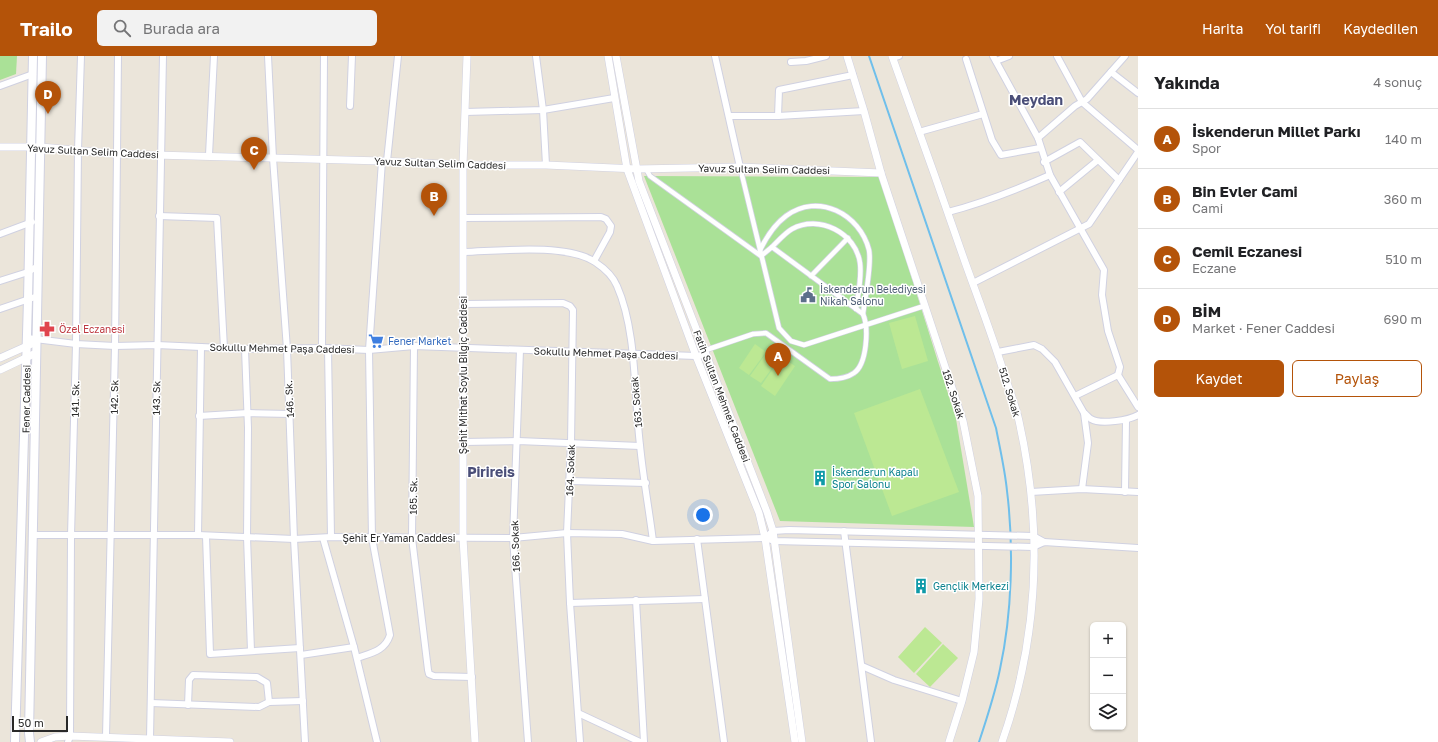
<!DOCTYPE html>
<html lang="tr">
<head>
<meta charset="utf-8">
<style>
  body { margin:0; font-family:"Golos Text",sans-serif; background:#f2f2f2; color:#202124 }
  .controls { position:absolute; right:12px; bottom:12px; display:grid; overflow:hidden; border-radius:6px; box-shadow:0 1px 3px #0004 }
  .controls button { width:36px; height:36px; display:grid; place-items:center; padding:0; border:0; border-bottom:1px solid #e0e0e0; background:#fff; color:#202124; font:20px sans-serif }
  .scale { position:absolute; left:12px; bottom:10px; width:56px; box-sizing:border-box; padding-left:4px; border:2px solid #292929; border-top:0; font-size:11px; line-height:14px; white-space:nowrap; color:#292929; -webkit-text-stroke:3px #fff; paint-order:stroke }
  .you { position:absolute; left:703px; top:459px; width:14px; height:14px; margin:-10px; border:3px solid #fff; border-radius:50%; background:#1a73e8; box-shadow:0 0 0 6px #1a73e833 }
  .badge { display:grid; place-items:center; width:26px; height:26px; border-radius:50%; background:#b45309; color:#fff; font-size:13px; font-weight:700 }
  .pin { position:absolute; translate:-50% -33px; filter:drop-shadow(0 1px 2px #0008) }
  .pin::after { content:''; position:absolute; top:21px; width:14px; height:12px; background:inherit; clip-path:polygon(0 0,100% 0,50% 100%) }
  .list { margin:0; padding:0; list-style:none }
  h2 { display:flex; justify-content:space-between; align-items:center; height:52px; margin:0; padding:0 16px; font-size:17px }
  h2 small { font-size:13px; font-weight:400; color:#757577 }
  .list li { display:grid; grid-template-columns:26px 1fr auto; gap:12px; align-items:center; box-sizing:border-box; height:60px; padding:0 16px; border-top:1px solid #e0e0e0 }
  .list b { display:block; font-size:15px; white-space:nowrap }
  .list p { margin:0; font-size:13px; white-space:nowrap; color:#757577 }
  .list em { font-size:13px; font-style:normal; color:#757577 }
  .actions { display:flex; gap:8px; padding:12px 16px }
  .actions a { flex:1; padding:9px 0; border:1px solid #b45309; border-radius:6px; text-align:center; font-size:14px; color:#b45309 }
  .actions .main { background:#b45309; color:#fff }
  .icon { flex:none; width:22px; height:22px; fill:none; stroke:currentColor; stroke-width:2; stroke-linecap:round; stroke-linejoin:round }
  .map { position:relative; flex:none; width:1138px; height:686px; overflow:hidden }
  header { display:flex; align-items:center; gap:24px; box-sizing:border-box; height:56px; padding:0 20px; background:#b45309; color:#fff }
  header strong { font-size:19px }
  nav { display:flex; gap:22px; margin-inline-start:auto; font-size:14px }
  .search { width:280px; height:36px; background:#f2f2f2; display:flex; align-items:center; gap:10px; box-sizing:border-box; padding:0 14px; border-radius:6px; color:#757577; font-size:15px }
  main { display:flex }
  aside { flex:1; background:#fff }
  .map>svg:first-child { display:block }
</style>
</head>
<body>
<header>
<strong>Trailo</strong>
<div class="search"><svg class="icon" aria-label="search" viewBox="0 0 24 24"><circle cx="10" cy="10" r="6"/><path d="M15 15l6 6"/></svg>Burada ara</div>
<nav><a>Harita</a><a>Yol tarifi</a><a>Kaydedilen</a></nav>
</header>
<main>
<div class="map">
<svg width="1138" height="686" viewBox="0 0 1138 686">
  <rect width="100%" height="100%" fill="#ebe5da"/>
  <!-- green -->
  <g fill="#aae197">
    <polygon points="0,0 17,0 16,18 0,24"/>
    <polygon points="644,120 880,121 956,363 974,471 780,465"/>
  </g>
  <!-- pitch -->
  <g fill="#bce893">
    <polygon points="915,260 928,305 902,313 889,267"/>
    <polygon points="755,288 766,296 749,319 739,312"/>
    <polygon points="767,296 778,304 761,327 750,320"/>
    <polygon points="781,301 795,310 775,340 761,330"/>
    <polygon points="920,333 959,436 892,460 854,357"/>
    <polygon points="925,571 942,587 914,617 898,601"/>
    <polygon points="943,588 958,602 930,631 916,618"/>
  </g>
  <g fill="none" stroke-linecap="round" stroke-linejoin="round">
    <!-- stream -->
    <path stroke="#6fbfeb" stroke-width="2" d="M869,0L996,372C1000,393 1005,414 1007,435C1014,491 1012,558 1000,613C995,638 987,662 979,686"/>
    <!-- pedestrian casing -->
    <g stroke="#d0d1e1" stroke-width="6">
      <g id="pedestrian">
        <polyline points="740,111 779,272 791,285 804,289 924,250"/>
        <path d="M646,113L650,120L761,200L772,191L863,258C869,272 867,308 854,317C847,322 839,323 830,323L766,277L753,278L703,295"/>
        <path d="M772,191C778,185 785,177 792,173C819,158 856,177 860,207C862,222 858,238 856,253"/>
        <path d="M760,194C766,182 775,168 786,160C818,136 860,158 869,194C872,209 865,242 863,258"/>
        <polyline points="811,220 848,182"/>
      </g>
    </g>
    <!-- minor casing -->
    <g stroke="#d0d1e1" stroke-width="8">
      <g id="minor">
        <polyline points="268,0 273,102 287,293 294,483 305,686"/>
        <polyline points="536,0 543,54 546,109"/>
        <polyline points="715,0 740,111"/>
        <polyline points="993,0 1038,82 1050,119 1104,214 1102,239 1108,275 1120,311 1118,319"/>
        <polyline points="1057,0 1082,46 1138,94"/>
        <polyline points="893,2 899,0"/>
        <polyline points="966,3 992,84 1001,99 1040,92"/>
        <polyline points="996,5 1009,0"/>
        <polyline points="791,6 806,5 826,0"/>
        <polyline points="1111,16 1138,37"/>
        <polyline points="0,30 33,18"/>
        <polyline points="350,50 352,0"/>
        <polyline points="465,56 543,54 614,42"/>
        <polyline points="730,60 778,60 864,55"/>
        <polyline points="778,60 779,34 853,19"/>
        <polyline points="919,76 983,58"/>
        <polyline points="1038,82 1075,50 1087,43 1125,0"/>
        <polyline points="209,99 214,0"/>
        <polyline points="387,105 398,0"/>
        <polyline points="1044,106 1080,86 1119,124"/>
        <polyline points="1059,136 1098,104"/>
        <path d="M948,156C983,147 1016,134 1050,119"/>
        <polyline points="159,160 217,162 224,292"/>
        <polyline points="463,162 601,161 606,163 611,170 610,176 594,205"/>
        <polyline points="0,178 32,166"/>
        <path d="M464,196C498,195 566,187 595,206C604,212 613,220 617,230C637,275 634,340 640,389C643,421 649,453 653,485"/>
        <polyline points="0,225 28,216 38,210"/>
        <polyline points="973,227 1089,168 1138,96"/>
        <polyline points="464,248 563,247 570,250 573,254 571,387 567,477 570,547 580,686"/>
        <polyline points="0,253 38,240"/>
        <polyline points="27,282 76,288 115,290 157,289 245,293 322,292 369,294 414,290 696,300 705,299"/>
        <polyline points="414,290 412,482 428,614 429,618 434,620 472,621"/>
        <polyline points="322,292 324,0"/>
        <polyline points="328,292 331,481"/>
        <polyline points="245,293 248,372 247,481 251,595"/>
        <polyline points="520,294 513,482 528,686"/>
        <polyline points="998,296 1034,289 1042,293 1055,306 1084,357 1088,387 1082,433"/>
        <polyline points="1075,340 1118,319 1138,351"/>
        <path d="M1084,357C1086,358 1089,362 1091,363C1101,369 1129,364 1138,359"/>
        <polyline points="199,360 248,357 290,358"/>
        <polyline points="463,386 518,385 640,390"/>
        <polyline points="570,425 646,427"/>
        <polyline points="1031,436 1082,433 1138,436"/>
        <polyline points="1125,436 1126,364"/>
        <polyline points="844,475 871,686"/>
        <polyline points="33,479 198,479 294,483 331,481 513,482 567,477 622,478 653,485 765,482 774,485 1033,491 1044,486 1138,492"/>
        <polyline points="198,479 201,291"/>
        <polyline points="206,480 210,598 300,592"/>
        <polyline points="323,482 354,591 377,686"/>
        <polyline points="765,482 773,475 789,474 1033,480 1044,486"/>
        <polyline points="697,483 724,686"/>
        <polyline points="636,544 644,686"/>
        <polyline points="570,547 705,543"/>
        <polyline points="301,599 354,591"/>
        <path d="M357,602C371,597 385,595 390,579L372,482L369,294L382,105"/>
        <polyline points="862,610 894,624 962,645"/>
        <polyline points="151,647 259,651 269,646 303,645"/>
        <polyline points="188,649 189,624 193,619 257,621 267,627 269,646"/>
        <polyline points="578,657 640,686"/>
        <polyline points="106,681 115,290 118,0"/>
        <polyline points="150,683 163,0"/>
        <polyline points="68,686 70,680 71,480 76,288 78,94 81,0"/>
      </g>
    </g>
    <!-- tertiary casing -->
    <g stroke="#d0d1e1" stroke-width="8">
      <g id="tertiary">
        <polyline points="467,0 463,109 463,482 475,686"/>
        <polyline points="608,0 627,113 696,300 759,457 765,482 795,686"/>
        <polyline points="616,0 639,125 767,456 773,475 802,686"/>
        <polyline points="847,0 864,55 881,117 963,365 978,440 979,543 974,596 962,645 949,686"/>
        <path d="M892,0C917,69 941,137 965,206C979,245 994,284 1006,324C1011,338 1016,351 1019,365C1043,473 1039,581 1002,686"/>
        <polyline points="0,91 41,91 118,98 382,105 463,109 546,109 637,113 740,111 881,117"/>
        <polyline points="0,302 36,286"/>
        <polyline points="0,314 36,297"/>
        <polyline points="41,686 55,681 70,680 230,686"/>
      </g>
    </g>
    <!-- secondary casing -->
    <g stroke="#d0d1e1" stroke-width="10">
      <g id="secondary">
        <polyline points="15,686 28,244 33,0"/>
        <polyline points="30,686 29,677 42,0"/>
      </g>
    </g>
    <!-- pedestrian -->
    <use href="#pedestrian" stroke="#fff" stroke-width="4.5"/>
    <!-- minor -->
    <use href="#minor" stroke="#fff" stroke-width="6"/>
    <!-- tertiary -->
    <use href="#tertiary" stroke="#fff" stroke-width="7"/>
    <!-- secondary -->
    <use href="#secondary" stroke="#fff" stroke-width="8"/>
  </g>
  <!-- icons -->
  <defs>
    <g id="civic-bare" transform="scale(1.2)"><path d="M-.6-6.5H3V-4.5H.6V-3L4-1V1h2V6H-6V1h2V-1L-.6-3ZM-1.2 2.5V6h2.4V2.5Z" fill="#5c6f8a" stroke="#fff" stroke-width="2.5" paint-order="stroke"/></g>
    <g id="pharmacy-bare" transform="scale(1.2)"><path d="M-2-6h4v4h4v4h-4v4h-4v-4h-4v-4h4Z" fill="#e0444e" stroke="#fff" stroke-width="2.5" paint-order="stroke"/></g>
    <g id="supermarket-bare" transform="scale(1.2)"><path d="M-6-5.5h2.5l.6 2H6L4.5 2H-2.5L-4.4-4H-6ZM-1.5 3.2a1.3 1.3 0 1 0 .1 0ZM3 3.2a1.3 1.3 0 1 0 .1 0Z" fill="#3f7fe0" stroke="#fff" stroke-width="2.5" paint-order="stroke"/></g>
    <g id="building-bare" transform="scale(1.2)"><path d="M-4-6H4V6H1V3H-1V6H-4ZM-2.5-4.3h1.7v1.8h-1.7ZM.8-4.3h1.7v1.8H.8ZM-2.5-1h1.7V.8h-1.7ZM.8-1h1.7V.8H.8Z" fill="#0f9aa8" stroke="#fff" stroke-width="2.5" paint-order="stroke"/></g>
  </defs>
  <g fill-rule="evenodd">
    <use href="#civic-bare" x="808" y="239"/>
    <use href="#pharmacy-bare" x="47" y="273"/>
    <use href="#supermarket-bare" x="376" y="285"/>
    <use href="#building-bare" x="820" y="422"/>
    <use href="#building-bare" x="921" y="530"/>
  </g>
  <g text-anchor="middle" dominant-baseline="central" stroke-width="3" stroke-linejoin="round" paint-order="stroke">
    <!-- street labels -->
    <g font-size="10" fill="#292929" stroke="#fff">
      <text transform="translate(93 95) rotate(3)">Yavuz Sultan Selim Caddesi</text>
      <text transform="translate(440 107) rotate(2)">Yavuz Sultan Selim Caddesi</text>
      <text transform="translate(764 113) rotate(1)">Yavuz Sultan Selim Caddesi</text>
      <text transform="translate(282 292) rotate(1)">Sokullu Mehmet Paşa Caddesi</text>
      <text transform="translate(606 297) rotate(2)">Sokullu Mehmet Paşa Caddesi</text>
      <text transform="translate(463 319) rotate(-90)">Şehit Mithat Soylu Bilgiç Caddesi</text>
      <text transform="translate(1010 336) rotate(73)">512. Sokak</text>
      <text transform="translate(954 338) rotate(72)">152. Sokak</text>
      <text transform="translate(722 340) rotate(69)">Fatih Sultan Mehmet Caddesi</text>
      <text transform="translate(114 341) rotate(-89)">142. Sk</text>
      <text transform="translate(156 342) rotate(-89)">143. Sk</text>
      <text transform="translate(26 343) rotate(-89)">Fener Caddesi</text>
      <text transform="translate(75 343) rotate(-89)">141. Sk.</text>
      <text transform="translate(289 343) rotate(-93)">146. Sk.</text>
      <text transform="translate(636 346) rotate(-95)">163. Sokak</text>
      <text transform="translate(570 414) rotate(-88)">164. Sokak</text>
      <text transform="translate(413 440) rotate(-89)">165. Sk.</text>
      <text x="399" y="482">Şehit Er Yaman Caddesi</text>
      <text transform="translate(515 490) rotate(-92)">166. Sokak</text>
    </g>
    <!-- service labels -->
    <g font-size="10" fill="#4e5e75" stroke="#fff" text-anchor="start">
      <text x="820" y="233">İskenderun Belediyesi<tspan x="820" dy="12">Nikah Salonu</tspan></text>
    </g>
    <!-- health labels -->
    <g font-size="10" fill="#be3a42" stroke="#fff" text-anchor="start">
      <text x="59" y="273">Özel Eczanesi</text>
    </g>
    <!-- shop labels -->
    <g font-size="10" fill="#366cbe" stroke="#fff" text-anchor="start">
      <text x="388" y="285">Fener Market</text>
    </g>
    <!-- culture labels -->
    <g font-size="10" fill="#0d838f" stroke="#fff" text-anchor="start">
      <text x="832" y="416">İskenderun Kapalı<tspan x="832" dy="12">Spor Salonu</tspan></text>
      <text x="933" y="530">Gençlik Merkezi</text>
    </g>
    <!-- district labels -->
    <g font-size="14" font-weight="bold" fill="#4a4e78" stroke="#fff">
      <text x="1036" y="43">Meydan</text>
      <text x="491" y="415">Pirireis</text>
    </g>
  </g>
</svg>
<div class="controls">
<button>+</button>
<button>−</button>
<button><svg class="icon" aria-label="layers" viewBox="0 0 24 24"><path d="M12 4l9 5-9 5-9-5zM3 14l9 5 9-5"/></svg></button>
</div>
<div class="scale">50 m</div>
<div class="you"></div>
<div class="pin badge" style="left:778px;top:320px">A</div>
<div class="pin badge" style="left:434px;top:160px">B</div>
<div class="pin badge" style="left:254px;top:114px">C</div>
<div class="pin badge" style="left:48px;top:58px">D</div>
</div>
<aside>
<h2>Yakında<small>4 sonuç</small></h2>
<ul class="list">
<li><span class="badge">A</span><div><b>İskenderun Millet Parkı</b><p>Spor</p></div><em>140 m</em></li>
<li><span class="badge">B</span><div><b>Bin Evler Cami</b><p>Cami</p></div><em>360 m</em></li>
<li><span class="badge">C</span><div><b>Cemil Eczanesi</b><p>Eczane</p></div><em>510 m</em></li>
<li><span class="badge">D</span><div><b>BİM</b><p>Market · Fener Caddesi</p></div><em>690 m</em></li>
</ul>
<div class="actions"><a class="main">Kaydet</a><a>Paylaş</a></div>
</aside>
</main>
</body>
</html>
